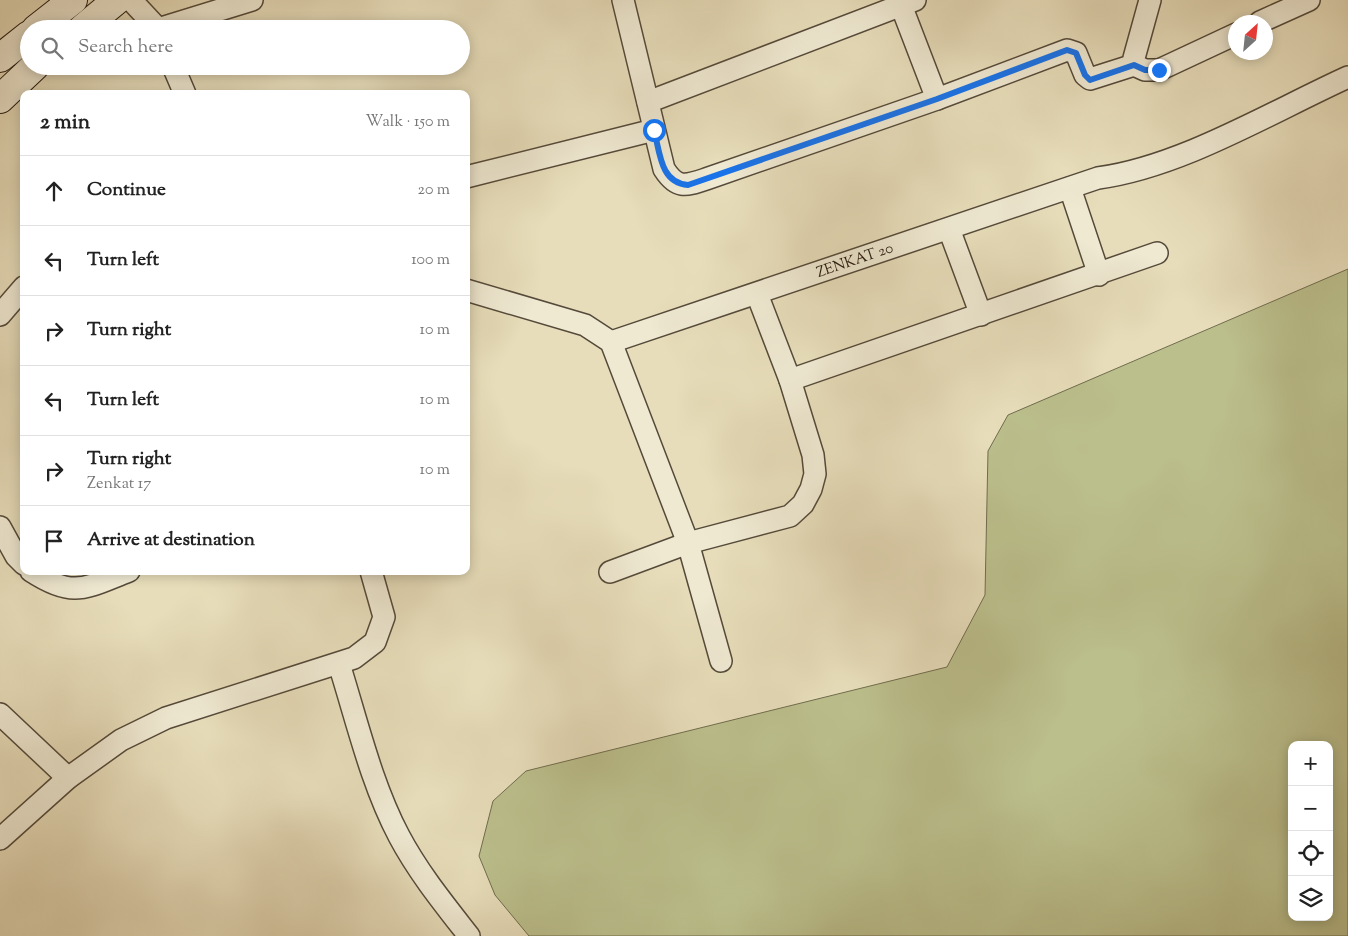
<!DOCTYPE html>
<html lang="en">
<head>
<meta charset="utf-8">
<style>
  body { margin:0; font-family:"Sorts Mill Goudy",serif; background:#f6f6f6; color:#222 }
  .controls { position:absolute; right:15px; bottom:15px; display:grid; overflow:hidden; border-radius:10px; box-shadow:0 2px 12px #0003 }
  .controls button { width:45px; height:45px; display:grid; place-items:center; padding:0; border:0; border-bottom:1px solid #e0e0e0; background:#fff; color:#222; font:25px sans-serif }
  .compass { position:absolute; left:1228px; top:15px; width:45px; height:45px; border-radius:50%; background:#fff; box-shadow:0 2px 12px #0003; rotate:27deg }
  .stop { position:absolute; width:15px; height:15px; margin:-11px; border:4px solid #1a73e8; border-radius:50%; background:#fff }
  .stop.end { background:#1a73e8; border-color:#fff; box-shadow:0 1px 5px #0008 }
  .list { margin:0; padding:0; list-style:none }
  h2 { display:flex; justify-content:space-between; align-items:center; height:65px; margin:0; padding:0 20px; font-size:21px }
  h2 small { font-size:16px; font-weight:400; color:#767676 }
  .list li { display:grid; grid-template-columns:32px 1fr auto; gap:15px; align-items:center; box-sizing:border-box; height:70px; padding:0 20px; border-top:1px solid #e0e0e0 }
  .list b { display:block; font-size:19px; white-space:nowrap }
  .list p { margin:0; font-size:16px; white-space:nowrap; color:#767676 }
  .list em { font-size:16px; font-style:normal; color:#767676 }
  .icon { flex:none; width:28px; height:28px; fill:none; stroke:currentColor; stroke-width:2; stroke-linecap:round; stroke-linejoin:round }
  .map { position:relative; flex:none; width:1348px; height:936px; overflow:hidden }
  .search { position:absolute; background:#fff; box-shadow:0 2px 12px #0003; left:20px; top:20px; width:450px; height:55px; display:flex; align-items:center; gap:12px; box-sizing:border-box; padding:0 18px; border-radius:28px; color:#767676; font-size:19px }
  .panel { position:absolute; background:#fff; box-shadow:0 2px 12px #0003; left:20px; top:90px; width:450px; height:485px; border-radius:10px }
  .map>svg:first-child { display:block }
</style>
</head>
<body>
<div class="map">
<svg width="1348" height="936" viewBox="0 0 1348 936">
  <rect width="100%" height="100%" fill="#e7ddba"/>
  <filter id="stains"><feTurbulence type="fractalNoise" baseFrequency=".004" numOctaves="4"/><feColorMatrix values="0 0 0 0 .2 0 0 0 0 .09 0 0 0 0 .02 0 0 0 .5 -.17"/></filter>
  <radialGradient id="worn" r=".72"><stop offset=".6" stop-color="#630" stop-opacity="0"/><stop offset="1" stop-color="#630" stop-opacity=".3"/></radialGradient>
  <!-- green -->
  <path fill="#bbbf8c" stroke="#706c4e" fill-rule="evenodd" d="M1348,269V936H529L495,895L479,856L493,801L526,771L947,667L985,595L988,451L1008,415ZM1292,745H1329V917H1292Z"/>
  <g fill="none" stroke-linecap="round" stroke-linejoin="round">
    <!-- street casing -->
    <g stroke="#554a3a" stroke-width="24">
      <g id="street">
        <polyline points="131,0 158,29"/>
        <path d="M623,0L664,169C677,189 685,186 706,179L937,99L1067,50L1076,53L1085,75L1090,79L1134,65"/>
        <polyline points="899,0 937,99"/>
        <polyline points="1150,0 1134,58 1134,65 1145,70 1159,70 1236,34"/>
        <polyline points="1260,22 1309,0"/>
        <polyline points="158,29 252,0"/>
        <polyline points="173,66 185,94"/>
        <polyline points="648,102 915,0"/>
        <polyline points="466,177 654,130"/>
        <polyline points="1070,188 1099,275"/>
        <polyline points="949,229 981,315"/>
        <polyline points="466,290 585,325 611,342 688,543 721,661"/>
        <polyline points="757,294 790,380"/>
        <polyline points="0,315 24,287"/>
        <path d="M611,342L1098,178C1181,167 1271,112 1348,77"/>
        <polyline points="0,527 16,556 24,564"/>
        <path d="M31,571C74,599 85,588 129,571"/>
        <polyline points="610,572 688,543 790,516 803,504 811,489 815,474 813,455 790,380 1157,253"/>
        <path d="M339,664C357,721 371,783 399,836C418,872 444,904 469,936"/>
        <polyline points="0,714 68,778"/>
        <polyline points="0,839 68,778 121,740 166,718 354,658 375,642 384,617 371,571"/>
      </g>
    </g>
    <!-- secondary casing -->
    <g stroke="#24190f" stroke-width="30">
      <g id="secondary">
        <polyline points="36,29 73,0"/>
        <polyline points="82,29 117,0"/>
        <polyline points="0,58 29,35"/>
        <polyline points="0,99 35,66"/>
      </g>
    </g>
    <!-- street -->
    <use href="#street" stroke="#efe9d2" stroke-width="21"/>
    <!-- secondary -->
    <use href="#secondary" stroke="#efe9d2" stroke-width="28"/>
  </g>
  <g fill="none" stroke-linecap="round" stroke-linejoin="round">
    <!-- route -->
    <path stroke="#1a73e8" stroke-width="6" d="M654,130C660,152 660,183 688,185L937,99L1067,50L1076,53L1085,75L1090,80L1134,65L1145,70H1159"/>
  </g>
  <g text-anchor="middle" dominant-baseline="central" stroke-width="5" stroke-linejoin="round" paint-order="stroke">
    <!-- street labels -->
    <g font-size="15" fill="#24190f" stroke="#efe9d2">
      <text transform="translate(855 261) rotate(-19)">ZENKAT 20</text>
    </g>
  </g>
  <rect width="100%" height="100%" filter="url(#stains)"/>
  <rect width="100%" height="100%" fill="url(#worn)"/>
</svg>
<div class="controls">
<button>+</button>
<button>−</button>
<button><svg class="icon" aria-label="locate" viewBox="0 0 24 24"><circle cx="12" cy="12" r="6"/><path d="M12 2v4M12 18v4M2 12h4M18 12h4"/></svg></button>
<button><svg class="icon" aria-label="layers" viewBox="0 0 24 24"><path d="M12 4l9 5-9 5-9-5zM3 14l9 5 9-5"/></svg></button>
</div>
<svg class="compass" viewBox="-18 -18 36 36"><path d="M0-13l5 13h-10z" fill="#e53935"/><path d="M0 13l5-13h-10z" fill="#767676"/></svg>
<div class="stop" style="left:654px;top:130px"></div>
<div class="stop end" style="left:1159px;top:70px"></div>
<div class="search"><svg class="icon" aria-label="search" viewBox="0 0 24 24"><circle cx="10" cy="10" r="6"/><path d="M15 15l6 6"/></svg>Search here</div>
<section class="panel">
<h2>2 min<small>Walk · 150 m</small></h2>
<ul class="list">
<li><svg class="icon" aria-label="ahead" viewBox="0 0 24 24"><path d="M12 20V5M6 11l6-6 6 6"/></svg><div><b>Continue</b></div><em>20 m</em></li>
<li><svg class="icon" aria-label="left" viewBox="0 0 24 24"><path d="M17 20v-9H6M10 6l-5 5 5 5"/></svg><div><b>Turn left</b></div><em>100 m</em></li>
<li><svg class="icon" aria-label="right" viewBox="0 0 24 24"><path d="M7 20v-9h11M14 6l5 5-5 5"/></svg><div><b>Turn right</b></div><em>10 m</em></li>
<li><svg class="icon" aria-label="left" viewBox="0 0 24 24"><path d="M17 20v-9H6M10 6l-5 5 5 5"/></svg><div><b>Turn left</b></div><em>10 m</em></li>
<li><svg class="icon" aria-label="right" viewBox="0 0 24 24"><path d="M7 20v-9h11M14 6l5 5-5 5"/></svg><div><b>Turn right</b><p>Zenkat 17</p></div><em>10 m</em></li>
<li><svg class="icon" aria-label="arrive" viewBox="0 0 24 24"><path d="M6 21V4h12l-3 4 3 4H6"/></svg><div><b>Arrive at destination</b></div></li>
</ul>
</section>
</div>
</body>
</html>
